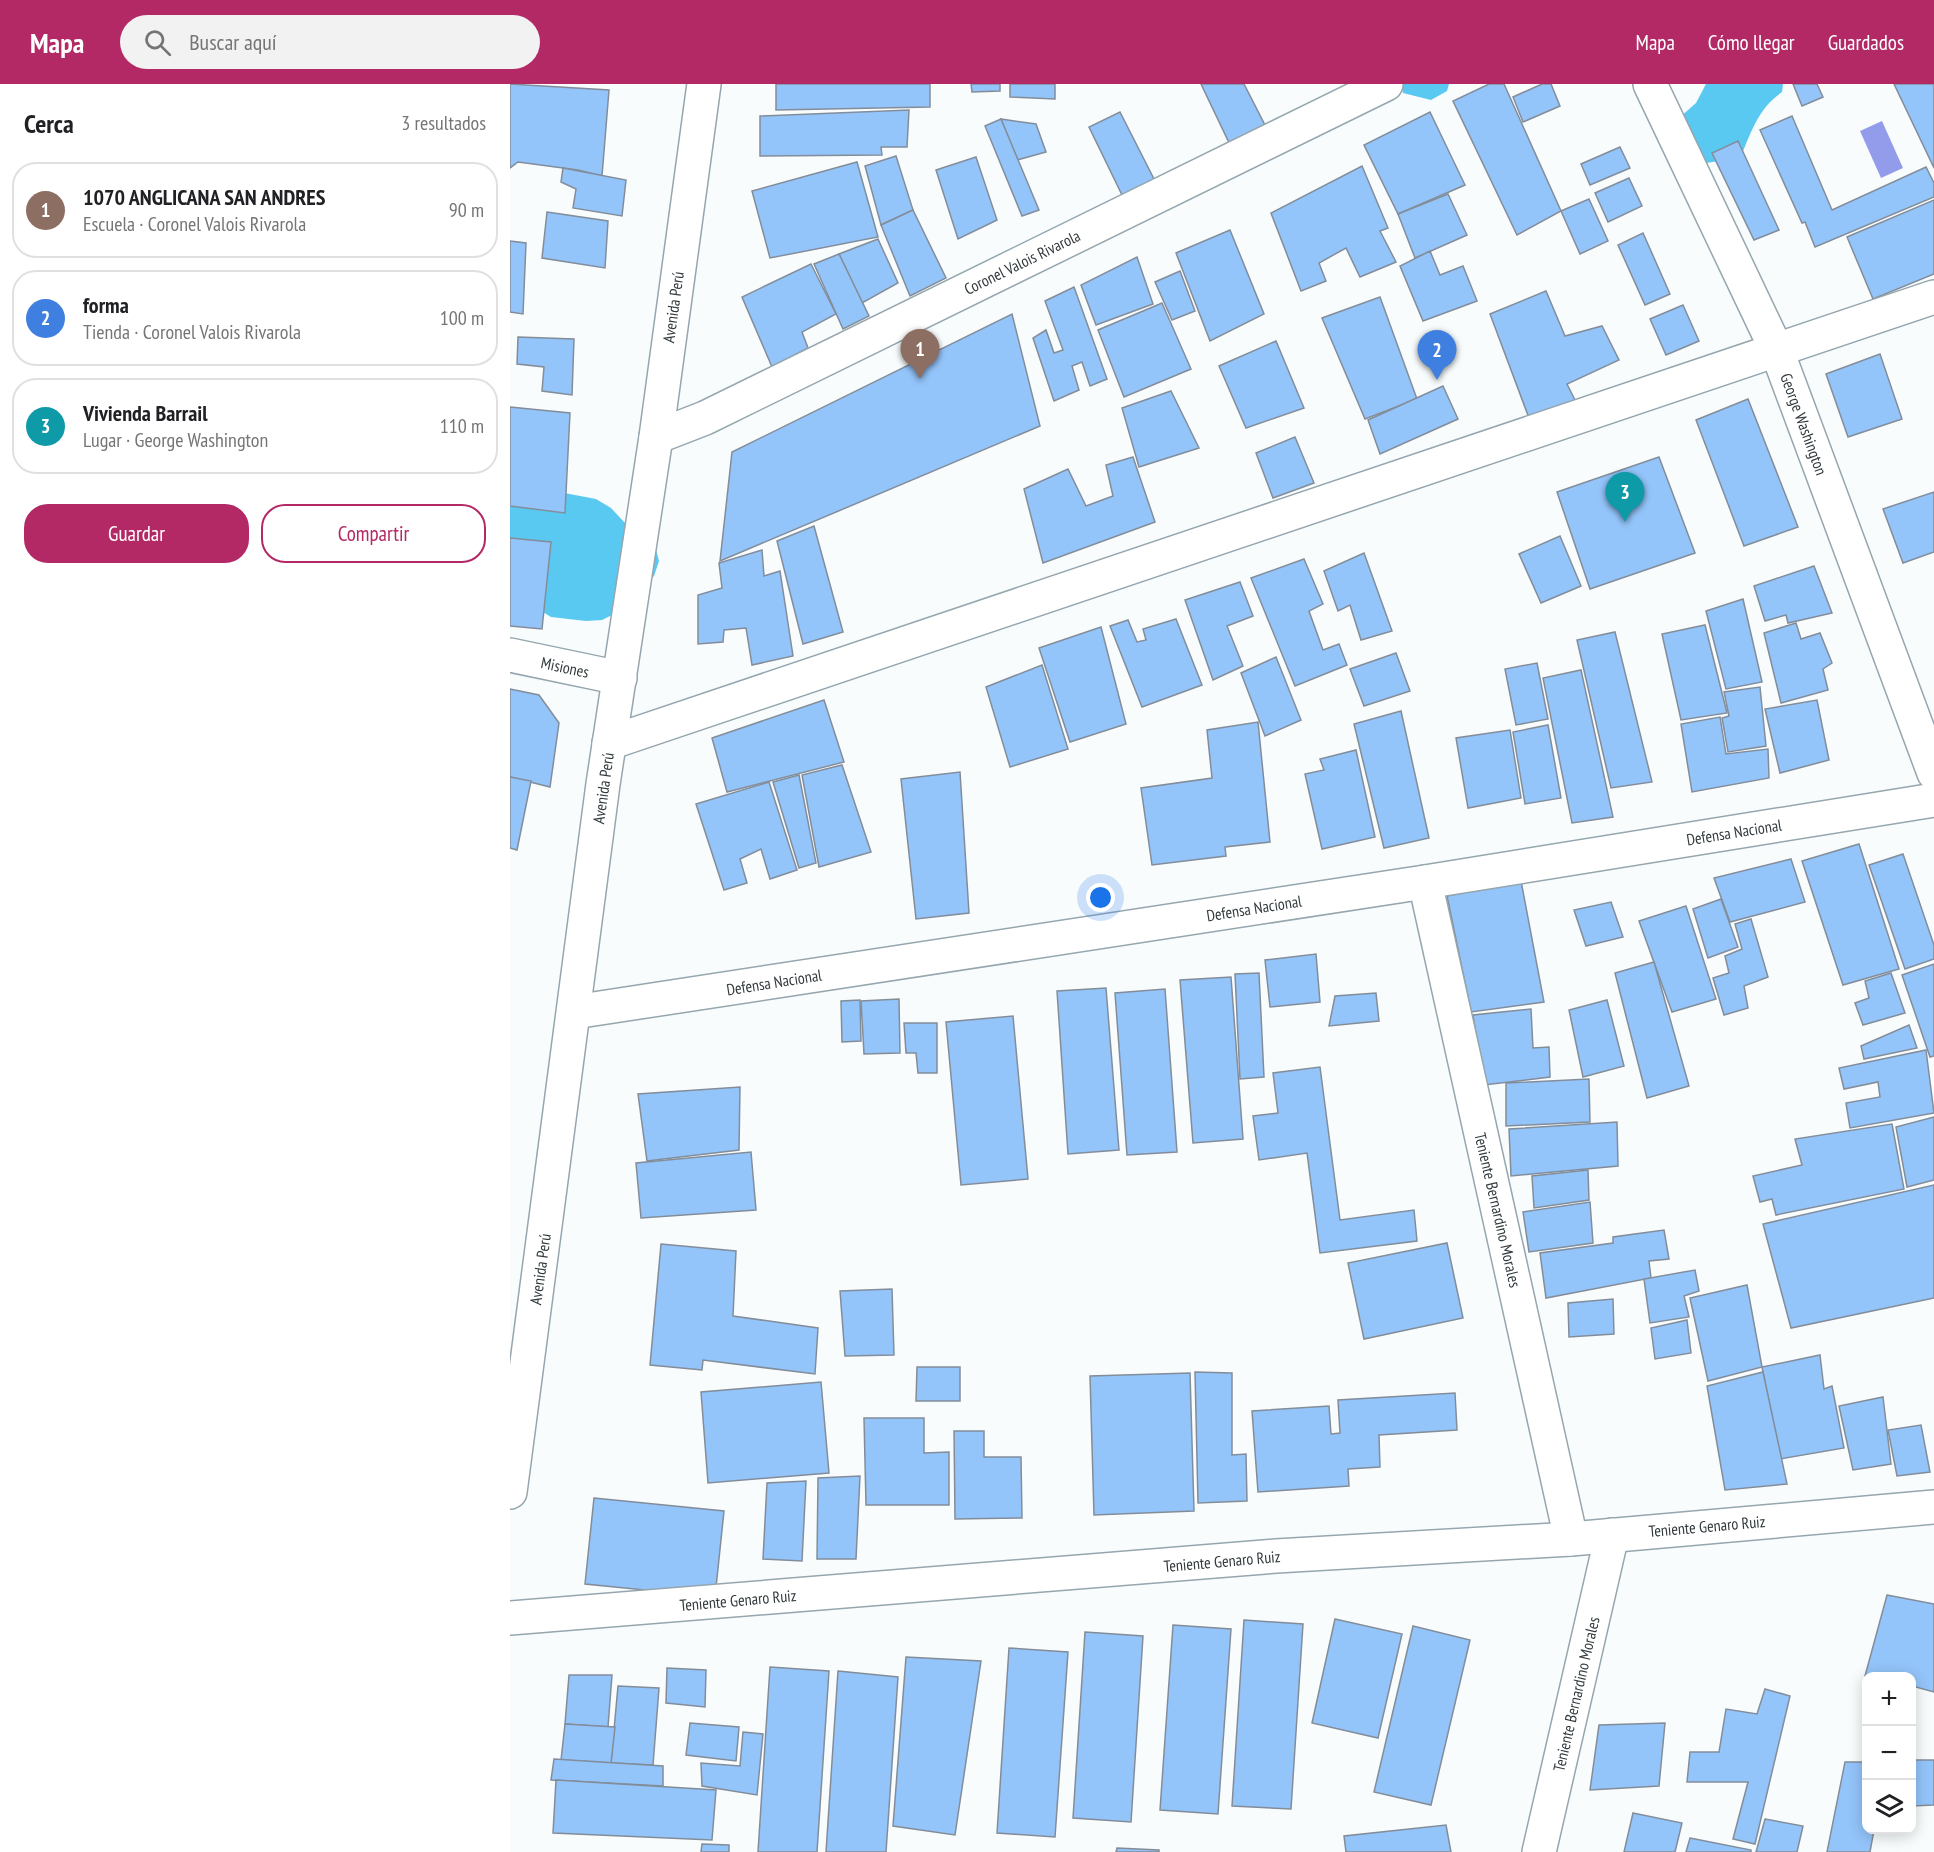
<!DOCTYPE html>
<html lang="es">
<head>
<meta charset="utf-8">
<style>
  body { margin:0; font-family:"PT Sans Narrow",sans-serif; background:#f2f2f2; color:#202124 }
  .controls { position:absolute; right:18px; bottom:18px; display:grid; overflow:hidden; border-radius:12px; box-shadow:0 3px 15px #0003 }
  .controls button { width:54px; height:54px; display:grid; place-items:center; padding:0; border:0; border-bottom:2px solid #e0e0e0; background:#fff; color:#202124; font:30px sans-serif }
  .you { position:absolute; left:591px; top:814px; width:21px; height:21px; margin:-15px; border:4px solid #fff; border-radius:50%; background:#1a73e8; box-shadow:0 0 0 9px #1a73e833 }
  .badge { display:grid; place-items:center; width:39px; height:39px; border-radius:50%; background:#b32966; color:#fff; font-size:20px; font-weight:700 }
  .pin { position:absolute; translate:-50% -50px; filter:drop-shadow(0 2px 3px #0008) }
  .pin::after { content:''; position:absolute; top:32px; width:21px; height:18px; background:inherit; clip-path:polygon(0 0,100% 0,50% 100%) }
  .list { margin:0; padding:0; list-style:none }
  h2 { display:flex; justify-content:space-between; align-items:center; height:78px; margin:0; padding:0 24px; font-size:26px }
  h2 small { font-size:20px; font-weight:400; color:#757577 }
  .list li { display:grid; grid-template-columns:39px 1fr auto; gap:18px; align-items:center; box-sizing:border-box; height:96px; margin:0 12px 12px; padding:0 12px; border:2px solid #e0e0e0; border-radius:24px }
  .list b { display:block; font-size:22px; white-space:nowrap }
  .list p { margin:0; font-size:20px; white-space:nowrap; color:#757577 }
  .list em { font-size:20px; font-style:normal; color:#757577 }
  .actions { display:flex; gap:12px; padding:18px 24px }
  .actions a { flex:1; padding:14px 0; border:2px solid #b32966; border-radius:24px; text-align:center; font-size:21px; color:#b32966 }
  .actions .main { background:#b32966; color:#fff }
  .icon { flex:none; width:33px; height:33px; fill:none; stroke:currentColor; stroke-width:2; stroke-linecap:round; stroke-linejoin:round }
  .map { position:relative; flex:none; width:1424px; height:1768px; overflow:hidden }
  header { display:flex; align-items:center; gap:36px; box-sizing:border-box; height:84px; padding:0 30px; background:#b32966; color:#fff }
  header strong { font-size:28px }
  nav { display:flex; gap:33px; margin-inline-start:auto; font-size:21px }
  .search { width:420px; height:54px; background:#f2f2f2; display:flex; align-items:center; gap:15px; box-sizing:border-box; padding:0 21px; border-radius:33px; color:#757577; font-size:22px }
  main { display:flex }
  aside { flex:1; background:#fff }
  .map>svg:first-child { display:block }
</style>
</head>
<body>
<header>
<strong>Mapa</strong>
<div class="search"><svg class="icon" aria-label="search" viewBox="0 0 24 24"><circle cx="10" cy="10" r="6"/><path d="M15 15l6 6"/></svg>Buscar aquí</div>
<nav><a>Mapa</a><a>Cómo llegar</a><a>Guardados</a></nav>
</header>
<main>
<aside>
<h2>Cerca<small>3 resultados</small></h2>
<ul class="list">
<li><span class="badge" style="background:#8d6e63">1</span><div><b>1070 ANGLICANA SAN ANDRES</b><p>Escuela · Coronel Valois Rivarola</p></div><em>90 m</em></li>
<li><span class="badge" style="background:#3f7fe0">2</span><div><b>forma</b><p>Tienda · Coronel Valois Rivarola</p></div><em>100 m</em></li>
<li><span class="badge" style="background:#0f9aa8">3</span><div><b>Vivienda Barrail</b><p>Lugar · George Washington</p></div><em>110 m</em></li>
</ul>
<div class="actions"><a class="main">Guardar</a><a>Compartir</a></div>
</aside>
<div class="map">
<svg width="1424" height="1768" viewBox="0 0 1424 1768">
  <rect width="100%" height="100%" fill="#f8fcfd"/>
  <!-- forest -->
  <g fill="#59c9f1">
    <polygon points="891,0 939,0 937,7 921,16 893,9"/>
    <path d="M1196,0H1273L1272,8C1250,23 1242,45 1232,70L1215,76L1190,80L1169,34L1186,19Z"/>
    <polygon points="0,395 12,401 86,415 101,424 114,438 144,458 149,477 144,492 106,529 92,536 76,537 41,533 28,525 0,465"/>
  </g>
  <!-- water -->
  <polygon fill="#939ceb" points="1372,37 1393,84 1371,94 1350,47"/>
  <!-- building -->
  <g fill="#93c4fa" stroke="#838d9a" stroke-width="1.5">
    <polygon points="0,0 99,6 92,92 68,86 8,78 0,84"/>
    <polygon points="266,0 420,0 420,23 266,26"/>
    <polygon points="461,0 490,0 490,7 462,8"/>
    <polygon points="500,0 545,0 545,15 500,13"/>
    <polygon points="691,0 734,0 758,47 722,65"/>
    <polygon points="979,0 994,0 1051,127 1007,151 943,17"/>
    <polygon points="1032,0 1041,0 1050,22 1013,38 1003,13"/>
    <polygon points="1283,0 1307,0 1313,13 1292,22"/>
    <polygon points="1384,0 1424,0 1424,84"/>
    <polygon points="399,26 397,63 371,63 372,71 250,72 250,32"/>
    <polygon points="610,28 645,97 613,113 579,43"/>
    <polygon points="920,28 955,101 888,130 854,61"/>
    <polygon points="1282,32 1322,126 1416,83 1424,99 1424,113 1305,163 1295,138 1292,139 1250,46"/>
    <polygon points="491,35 526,40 536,68 507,76"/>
    <polygon points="491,35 529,126 512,132 475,42"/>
    <polygon points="1228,57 1269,146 1244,156 1202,69"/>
    <polygon points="1110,63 1120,84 1080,101 1071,80"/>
    <polygon points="386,72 403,126 371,141 355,82"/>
    <polygon points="466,73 487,136 448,155 426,86"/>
    <polygon points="347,78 368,153 260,174 242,107"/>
    <polygon points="852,82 878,144 870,147 886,178 850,193 836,164 809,179 816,197 791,207 761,129"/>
    <polygon points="53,84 116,96 112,132 63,124 66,105 51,98"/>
    <polygon points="1119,94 1132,122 1098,138 1085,109"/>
    <polygon points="938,110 957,151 905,174 888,130"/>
    <polygon points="1079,115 1098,157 1070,170 1051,127"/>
    <polygon points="1424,116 1424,190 1363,215 1337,153"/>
    <polygon points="403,126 436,194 400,212 371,141"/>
    <polygon points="37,128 98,137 95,184 32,174"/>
    <polygon points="720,146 754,230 700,257 666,169"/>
    <polygon points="1133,149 1160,210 1135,221 1108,161"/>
    <polygon points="368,155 388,199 352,219 329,170"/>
    <polygon points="0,157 16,159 13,230 0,228"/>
    <polygon points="920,167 930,191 953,182 967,217 913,237 890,182"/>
    <polygon points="329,170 359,232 333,245 304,180"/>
    <polygon points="627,173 643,220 586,241 571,201"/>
    <polygon points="301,180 326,230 292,248 298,264 262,283 232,213"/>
    <polygon points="670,187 685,227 662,236 645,198"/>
    <polygon points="564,203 597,295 580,302 572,278 562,282 569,306 544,317 523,254 536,246 544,269 553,266 535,217"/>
    <polygon points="1036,207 1055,252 1092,242 1109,276 1057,300 1065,316 1019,334 980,230"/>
    <polygon points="870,213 907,315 855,335 812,234"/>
    <polygon points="652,219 681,285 614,313 588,246"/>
    <polygon points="1173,221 1189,257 1156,271 1140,235"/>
    <polygon points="502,230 530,342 210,477 222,368"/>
    <polygon points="8,253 64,255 62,311 32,307 34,283 7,280"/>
    <polygon points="766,257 794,324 736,344 709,282"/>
    <polygon points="1370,270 1392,335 1338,353 1316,290"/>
    <polygon points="933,302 948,335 870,370 858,336"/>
    <polygon points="661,307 689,364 629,383 612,324"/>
    <polygon points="1238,315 1288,443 1234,462 1186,336"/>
    <polygon points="0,323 60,329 55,429 0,422"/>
    <polygon points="785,353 804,399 763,414 746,369"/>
    <polygon points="623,373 645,438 533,479 514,405 558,385 576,422 603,412 596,381"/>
    <polygon points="1149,373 1185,469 1080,505 1047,408"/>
    <polygon points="1424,408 1424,468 1393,479 1373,425"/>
    <polygon points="304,442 333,548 293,560 267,457"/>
    <polygon points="1050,452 1071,502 1031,519 1009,470"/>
    <polygon points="0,454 41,458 32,545 0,542"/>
    <polygon points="252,466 254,492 270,487 283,572 242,581 236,544 214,546 213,558 188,560 188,511 212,504 209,479"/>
    <polygon points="854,469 882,547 851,556 840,521 828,527 814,487"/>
    <polygon points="794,475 813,520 799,527 813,566 829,560 837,581 785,602 741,494"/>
    <polygon points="1304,482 1322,529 1278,539 1276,531 1255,537 1244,502"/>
    <polygon points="730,498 743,532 717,542 733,582 703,596 675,516"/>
    <polygon points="1233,515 1252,598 1216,605 1196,527"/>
    <polygon points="666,535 692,601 632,623 600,542 618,536 627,558 636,556 633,545"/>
    <polygon points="1286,539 1291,555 1310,549 1322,579 1313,585 1318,606 1271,619 1254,549"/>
    <polygon points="1195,541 1217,629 1171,636 1152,550"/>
    <polygon points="591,543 616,640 560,658 529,564"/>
    <polygon points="1105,548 1142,698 1101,704 1067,556"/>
    <polygon points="886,569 900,607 854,622 840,585"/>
    <polygon points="766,573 791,636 755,652 731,589"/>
    <polygon points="1027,579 1038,635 1006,641 995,585"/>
    <polygon points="532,581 558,665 500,683 476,603"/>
    <polygon points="1071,586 1103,733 1062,739 1033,594"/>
    <polygon points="1250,603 1256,662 1218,668 1212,634 1219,632 1214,608"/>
    <polygon points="0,605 29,611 49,639 40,703 0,693"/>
    <polygon points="314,616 334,678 217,708 202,654"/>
    <polygon points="1307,616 1319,676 1270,689 1255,625"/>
    <polygon points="891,627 919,754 874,764 844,640"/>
    <polygon points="1210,633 1216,670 1258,665 1259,694 1182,708 1171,640"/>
    <polygon points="748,638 760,758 715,763 716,772 642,781 631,704 702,694 697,646"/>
    <polygon points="1038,641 1051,714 1015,720 1003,648"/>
    <polygon points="1000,646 1011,714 958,724 946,654"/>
    <polygon points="846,666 865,753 812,765 795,690 814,686 810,675"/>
    <polygon points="332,681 361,768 309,783 292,691"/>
    <polygon points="450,688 459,829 406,835 391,695"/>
    <polygon points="289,691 306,779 289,784 263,698"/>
    <polygon points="0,693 21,697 7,766 0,764"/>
    <polygon points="259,698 287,786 260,795 251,765 230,775 237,799 214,806 186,720"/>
    <polygon points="1349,760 1389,885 1333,901 1292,777"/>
    <polygon points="1393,770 1424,861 1424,875 1395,885 1359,781"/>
    <polygon points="1281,775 1295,818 1220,838 1204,794"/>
    <polygon points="1011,797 1034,918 961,928 937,812"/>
    <polygon points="1211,815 1228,863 1198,874 1183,825"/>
    <polygon points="1101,818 1113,853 1076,862 1064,826"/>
    <polygon points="1176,822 1206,915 1162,928 1129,837"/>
    <polygon points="1241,835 1258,893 1234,902 1238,924 1214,931 1203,894 1219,889 1215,872 1232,865 1225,840"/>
    <polygon points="806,870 810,918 760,923 755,876"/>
    <polygon points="1144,878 1179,1002 1137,1014 1105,889"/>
    <polygon points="1424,880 1424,972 1420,973 1392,891"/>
    <polygon points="749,889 754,993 730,995 725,890"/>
    <polygon points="1381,889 1395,929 1353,941 1345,919 1359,914 1355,897"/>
    <polygon points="721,893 733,1055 683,1059 670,896"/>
    <polygon points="596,904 609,1066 558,1070 547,907"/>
    <polygon points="655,905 667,1068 617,1071 605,909"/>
    <polygon points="866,909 869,937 819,942 825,912"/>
    <polygon points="389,915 390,969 354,970 351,917"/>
    <polygon points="350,916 351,957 332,958 331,917"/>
    <polygon points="1097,916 1114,982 1073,993 1059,926"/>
    <polygon points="1021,925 1023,964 1039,963 1040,993 974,1001 963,931"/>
    <polygon points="503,932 518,1095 451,1101 436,938"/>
    <polygon points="394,939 427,939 427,989 408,989 406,969 396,969"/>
    <polygon points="1399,941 1407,964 1354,975 1351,962"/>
    <polygon points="1416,966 1424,1029 1340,1044 1336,1019 1370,1013 1368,998 1334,1005 1329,984"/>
    <polygon points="810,983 830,1136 904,1126 907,1157 810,1169 797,1069 749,1076 743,1032 768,1029 763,989"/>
    <polygon points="1079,995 1080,1038 996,1042 996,999"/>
    <polygon points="230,1003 229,1066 137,1077 128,1010"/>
    <polygon points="1424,1033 1424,1096 1397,1103 1386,1043"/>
    <polygon points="1107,1038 1108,1082 1001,1092 999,1045"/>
    <polygon points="1382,1040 1394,1105 1266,1131 1262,1115 1250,1118 1243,1092 1292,1081 1285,1055"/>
    <polygon points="241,1068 246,1126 131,1134 126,1079"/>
    <polygon points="1078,1086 1079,1116 1024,1124 1022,1092"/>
    <polygon points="1424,1101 1424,1214 1281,1244 1253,1140"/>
    <polygon points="1080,1118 1083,1159 1019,1168 1013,1128"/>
    <polygon points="1154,1146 1159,1175 1139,1177 1141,1194 1036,1214 1030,1169 1103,1159 1103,1153"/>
    <polygon points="937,1159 953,1234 854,1255 838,1179"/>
    <polygon points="151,1160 226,1167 223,1232 308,1244 305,1290 193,1276 192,1286 140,1281"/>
    <polygon points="1185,1186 1189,1207 1174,1212 1179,1233 1140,1239 1134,1195"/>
    <polygon points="1237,1201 1252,1283 1198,1297 1180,1214"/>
    <polygon points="382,1205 384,1271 335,1272 330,1207"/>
    <polygon points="1103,1215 1104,1250 1059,1253 1058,1219"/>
    <polygon points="1177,1236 1181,1269 1145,1275 1141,1244"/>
    <polygon points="1310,1271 1314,1305 1322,1302 1334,1364 1270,1375 1252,1283"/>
    <polygon points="407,1283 450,1283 450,1317 406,1317"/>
    <polygon points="685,1288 722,1289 722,1371 736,1370 737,1417 688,1419"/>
    <polygon points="1253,1288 1277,1400 1215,1406 1197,1302"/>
    <polygon points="680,1289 684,1427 584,1431 580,1292"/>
    <polygon points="311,1298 319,1389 198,1399 191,1308"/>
    <polygon points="945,1309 947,1346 869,1351 870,1383 838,1385 839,1402 748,1408 742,1327 819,1322 821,1350 830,1349 828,1316"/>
    <polygon points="1373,1313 1381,1380 1343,1386 1329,1322"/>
    <polygon points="354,1334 414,1334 414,1369 439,1368 439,1421 356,1421"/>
    <polygon points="1411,1341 1420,1388 1387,1392 1378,1346"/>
    <polygon points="444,1347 474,1347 474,1373 511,1373 512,1434 445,1435"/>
    <polygon points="350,1392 346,1475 307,1475 308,1394"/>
    <polygon points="296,1397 292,1477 253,1475 257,1399"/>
    <polygon points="84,1414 214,1427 205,1513 75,1500"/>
    <polygon points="1377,1511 1424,1520 1424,1608 1402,1602 1402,1592 1355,1592"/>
    <polygon points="825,1535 892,1550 868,1654 802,1639"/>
    <polygon points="734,1536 793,1540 781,1725 722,1722"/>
    <polygon points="663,1541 721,1545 708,1730 650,1726"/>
    <polygon points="903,1542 960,1556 921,1721 864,1708"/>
    <polygon points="575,1548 633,1552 621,1738 563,1734"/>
    <polygon points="499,1564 558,1568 545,1753 487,1749"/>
    <polygon points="396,1573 471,1577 445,1751 383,1742"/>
    <polygon points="260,1583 319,1587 307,1768 248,1768"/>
    <polygon points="157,1584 196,1586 195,1623 156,1619"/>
    <polygon points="328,1587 388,1593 376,1768 316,1768"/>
    <polygon points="59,1591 102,1591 98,1643 55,1640"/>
    <polygon points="108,1602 149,1604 143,1681 101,1679"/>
    <polygon points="1255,1605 1280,1612 1245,1760 1223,1755 1238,1698 1177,1698 1180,1668 1209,1668 1216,1625 1247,1630"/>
    <polygon points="180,1639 229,1643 226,1677 176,1671"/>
    <polygon points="1155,1639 1149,1702 1080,1706 1089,1641"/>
    <polygon points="55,1640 105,1643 101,1679 51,1676"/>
    <polygon points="233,1648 253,1650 247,1711 192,1702 191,1679 230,1682"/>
    <polygon points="44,1675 153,1682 153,1702 41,1696"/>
    <polygon points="1402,1676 1424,1676 1424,1721 1402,1722"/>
    <polygon points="1335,1678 1356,1678 1356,1746 1364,1746 1360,1768 1317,1768"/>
    <polygon points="46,1696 206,1706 202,1756 43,1749"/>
    <polygon points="1123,1729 1172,1739 1165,1768 1114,1768"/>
    <polygon points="1255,1735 1293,1742 1287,1768 1246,1768"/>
    <polygon points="936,1741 941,1768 836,1768 834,1752"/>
    <polygon points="1180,1754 1241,1766 1241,1768 1176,1768"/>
    <polygon points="192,1760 219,1761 219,1768 191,1768"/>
    <polygon points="607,1764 649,1766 649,1768 606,1768"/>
  </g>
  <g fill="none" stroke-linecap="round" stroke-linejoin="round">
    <!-- street casing -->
    <g stroke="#95a6ae" stroke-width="36">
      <g id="street">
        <polyline points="1140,0 1267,267 1424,689"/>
        <polyline points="146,353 195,334 876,0"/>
        <polyline points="0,571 110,594"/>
        <polyline points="915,798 1061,1455"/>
        <polyline points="64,928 915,798 1424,716"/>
        <polyline points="0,1534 766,1472 1061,1455 1424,1423"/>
        <polyline points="1029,1768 1102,1451"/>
      </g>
    </g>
    <!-- secondary casing -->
    <g stroke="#95a6ae" stroke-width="36">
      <polyline id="secondary" points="99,659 1424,213"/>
    </g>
    <!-- primary casing -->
    <g stroke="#95a6ae" stroke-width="36">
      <polyline id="primary" points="0,1408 93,700 146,353 194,0"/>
    </g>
    <!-- street -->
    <use href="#street" stroke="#fff" stroke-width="33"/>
    <!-- secondary -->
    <use href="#secondary" stroke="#fff" stroke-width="33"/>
    <!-- primary -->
    <use href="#primary" stroke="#fff" stroke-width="33"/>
  </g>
  <g text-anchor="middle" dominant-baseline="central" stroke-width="5" stroke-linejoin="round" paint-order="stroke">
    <!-- street labels -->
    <g font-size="16" fill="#323a3d" stroke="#fff">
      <text transform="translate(512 178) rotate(-26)">Coronel Valois Rivarola</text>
      <text transform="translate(163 223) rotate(-82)">Avenida Perú</text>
      <text transform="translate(1294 340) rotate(70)">George Washington</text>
      <text transform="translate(55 583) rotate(12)">Misiones</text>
      <text transform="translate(93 704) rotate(-82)">Avenida Perú</text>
      <text transform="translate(1224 748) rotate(-9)">Defensa Nacional</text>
      <text transform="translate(744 824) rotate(-9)">Defensa Nacional</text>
      <text transform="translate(264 898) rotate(-9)">Defensa Nacional</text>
      <text transform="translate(988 1126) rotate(77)">Teniente Bernardino Morales</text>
      <text transform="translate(30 1185) rotate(-82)">Avenida Perú</text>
      <text transform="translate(1197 1442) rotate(-5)">Teniente Genaro Ruiz</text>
      <text transform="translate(712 1477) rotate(-5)">Teniente Genaro Ruiz</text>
      <text transform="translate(228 1516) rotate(-5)">Teniente Genaro Ruiz</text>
      <text transform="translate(1066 1610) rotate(-77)">Teniente Bernardino Morales</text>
    </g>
  </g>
</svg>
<div class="controls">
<button>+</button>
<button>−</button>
<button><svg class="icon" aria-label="layers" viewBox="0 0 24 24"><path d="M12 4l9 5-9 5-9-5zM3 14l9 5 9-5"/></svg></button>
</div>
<div class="you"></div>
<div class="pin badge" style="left:410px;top:295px;background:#8d6e63">1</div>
<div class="pin badge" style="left:927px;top:296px;background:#3f7fe0">2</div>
<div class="pin badge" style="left:1115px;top:438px;background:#0f9aa8">3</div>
</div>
</main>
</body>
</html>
